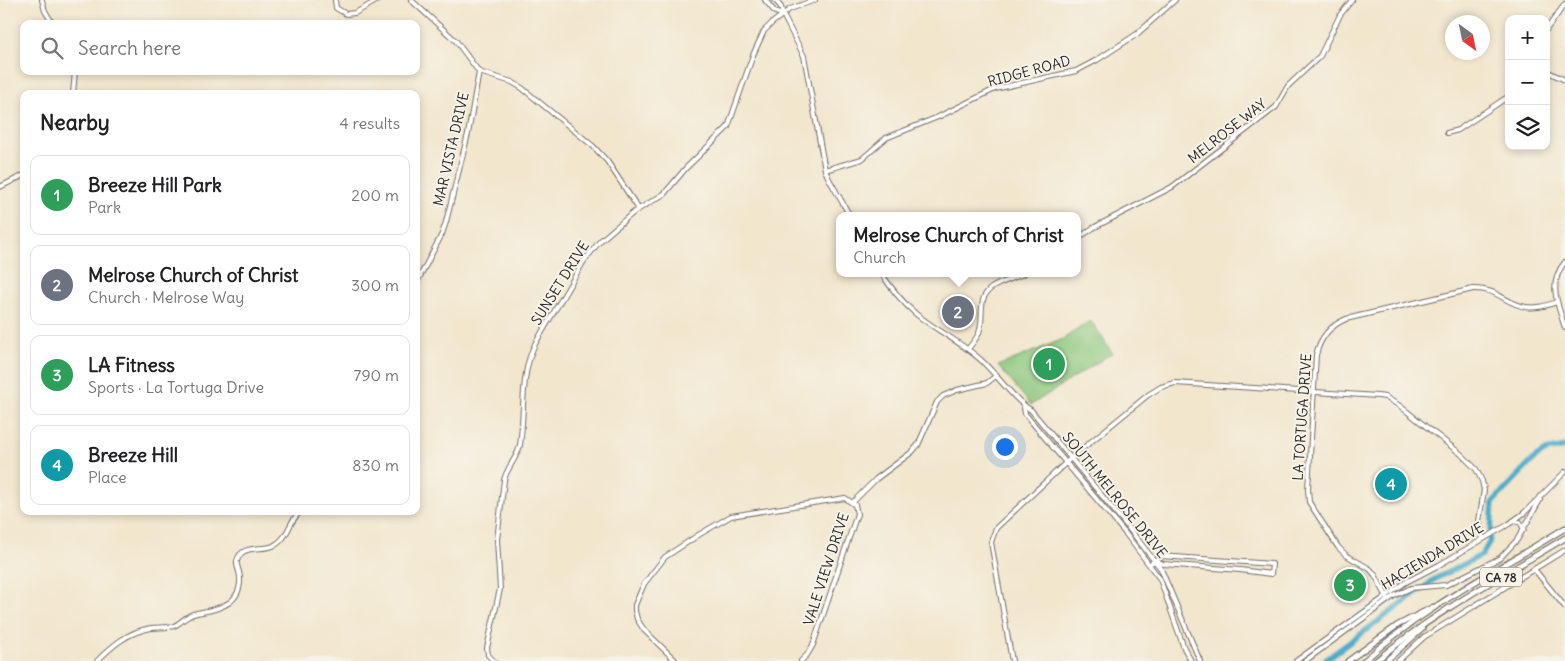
<!DOCTYPE html>
<html lang="en">
<head>
<meta charset="utf-8">
<style>
  body { margin:0; font-family:Delius,sans-serif; background:#f2f2f2; color:#202124 }
  .controls { position:absolute; right:15px; top:15px; display:grid; overflow:hidden; border-radius:10px; box-shadow:0 2px 8px #0003 }
  .controls button { width:45px; height:45px; display:grid; place-items:center; padding:0; border:0; border-bottom:1px solid #e0e0e0; background:#fff; color:#202124; font:25px sans-serif }
  .compass { position:absolute; left:1445px; top:15px; width:45px; height:45px; border-radius:50%; background:#fff; box-shadow:0 2px 8px #0003; rotate:147deg }
  .you { position:absolute; left:1004px; top:446px; width:18px; height:18px; margin:-12px; border:4px solid #fff; border-radius:50%; background:#1a73e8; box-shadow:0 0 0 8px #1a73e833 }
  .badge { display:grid; place-items:center; width:32px; height:32px; border-radius:50%; background:#1f6fb2; color:#fff; font-size:16px; font-weight:700 }
  .pin { position:absolute; translate:-50% -50%; border:2px solid #fff; box-shadow:0 1px 5px #0006 }
  .popup { position:absolute; left:836px; top:212px; width:245px; height:65px; box-sizing:border-box; display:grid; place-content:center; border-radius:10px; background:#fff; filter:drop-shadow(0 1px 4px #0005); font-size:16px; white-space:nowrap; color:#757577 }
  .popup b { font-size:19px; color:#202124 }
  .popup::after { content:''; position:absolute; left:50%; top:100%; margin-left:-10px; border:10px solid transparent; border-top-color:#fff }
  .list { margin:0; padding:0; list-style:none }
  h2 { display:flex; justify-content:space-between; align-items:center; height:65px; margin:0; padding:0 20px; font-size:21px }
  h2 small { font-size:16px; font-weight:400; color:#757577 }
  .list li { display:grid; grid-template-columns:32px 1fr auto; gap:15px; align-items:center; box-sizing:border-box; height:80px; margin:0 10px 10px; padding:0 10px; border:1px solid #e0e0e0; border-radius:10px }
  .list b { display:block; font-size:19px; white-space:nowrap }
  .list p { margin:0; font-size:16px; white-space:nowrap; color:#757577 }
  .list em { font-size:16px; font-style:normal; color:#757577 }
  .icon { flex:none; width:28px; height:28px; fill:none; stroke:currentColor; stroke-width:2; stroke-linecap:round; stroke-linejoin:round }
  .map { position:relative; flex:none; width:1565px; height:661px; overflow:hidden }
  .search { position:absolute; background:#fff; box-shadow:0 2px 8px #0003; left:20px; top:20px; width:400px; height:55px; display:flex; align-items:center; gap:12px; box-sizing:border-box; padding:0 18px; border-radius:10px; color:#757577; font-size:19px }
  .panel { position:absolute; background:#fff; box-shadow:0 2px 8px #0003; left:20px; top:90px; width:400px; height:425px; border-radius:10px }
  .map>svg:first-child { display:block }
</style>
</head>
<body>
<div class="map">
<svg width="1565" height="661" viewBox="0 0 1565 661">
  <rect width="100%" height="100%" fill="#f7f3e8"/>
  <filter id="ink" filterUnits="userSpaceOnUse"><feTurbulence type="fractalNoise" baseFrequency=".02" numOctaves="2"/><feDisplacementMap in="SourceGraphic" scale="10" xChannelSelector="R" yChannelSelector="G"/><feConvolveMatrix kernelMatrix="1 2 1 2 8 2 1 2 1" color-interpolation-filters="sRGB"/></filter>
  <filter id="wash" filterUnits="userSpaceOnUse"><feTurbulence type="fractalNoise" baseFrequency=".0096" numOctaves="4" result="noise"/><feDisplacementMap in="SourceGraphic" scale="20" xChannelSelector="R" yChannelSelector="G"/><feGaussianBlur stdDeviation="1.12" result="paint"/><feColorMatrix in="noise" values="0 0 0 0 0 0 0 0 0 0 0 0 0 0 0 0 0 1.4 0 .05"/><feComposite in="paint" operator="in"/></filter>
  <g filter="url(#wash)">
    <rect width="100%" height="100%" fill="#f2e6cd"/>
    <!-- green -->
    <path fill="#8cc87e" stroke="#5c7a54" d="M1090,321C1098,329 1105,343 1112,353L1031,405L998,366L1063,339Z"/>
    <g fill="none" stroke-linecap="round" stroke-linejoin="round">
      <!-- river -->
      <g stroke="#4daecc" stroke-width="5.5">
        <polyline points="1491,531 1493,502 1536,457 1546,451 1565,447"/>
        <polyline points="1426,586 1435,579 1482,555 1489,543 1490,538"/>
        <polyline points="1324,661 1422,589"/>
      </g>
    </g>
  </g>
  <g filter="url(#ink)">
    <g fill="none" stroke-linecap="round" stroke-linejoin="round">
      <!-- secondary casing -->
      <g stroke="#716c64" stroke-width="6">
        <g id="secondary">
          <polyline points="42,0 45,11 53,24"/>
          <polyline points="335,0 336,8 346,14 355,13 378,0"/>
          <polyline points="411,0 456,41 479,72 512,82 522,88 593,146 607,161 638,208"/>
          <polyline points="1546,30 1565,4"/>
          <polyline points="1546,71 1565,80"/>
          <polyline points="73,94 75,71"/>
          <polyline points="1447,133 1458,130 1509,96"/>
          <polyline points="825,170 862,159 886,138 938,117 995,89 1076,71 1097,60 1137,34 1175,0"/>
          <polyline points="0,187 24,175"/>
          <polyline points="1077,239 1093,228 1172,187 1276,107 1288,86 1320,56 1340,15 1352,0"/>
          <path d="M1565,262C1547,284 1558,304 1565,328"/>
          <polyline points="416,284 442,234 446,222 468,134 479,72"/>
          <path d="M968,349C972,343 979,337 980,329C984,314 977,297 993,287C1003,281 1015,278 1025,273"/>
          <polyline points="853,502 876,479 912,452 918,445 937,402 943,396 957,390 987,383 997,375"/>
          <polyline points="1513,521 1520,522 1524,529"/>
          <polyline points="1150,564 1161,556 1272,564 1271,574 1240,570 1163,564 1155,560"/>
          <polyline points="1534,569 1565,607"/>
          <path d="M1388,599L1375,575L1370,569L1346,555L1338,547L1309,502L1308,489L1316,355C1320,338 1329,326 1346,319L1473,289C1498,288 1505,304 1526,307C1537,309 1547,305 1557,302"/>
          <path d="M97,661C113,645 128,632 151,628C158,627 167,628 174,626C181,623 186,616 193,614C205,611 219,610 230,602C239,595 242,583 239,572C238,568 236,564 237,561C241,544 262,551 273,546C289,539 288,521 301,511"/>
          <path d="M494,661L488,655L487,648L500,589L497,540L504,480C507,467 518,457 520,445C525,411 520,374 535,344L584,261L600,241L634,212L664,194L686,168L728,127L753,55L764,31L772,23L790,9L815,0"/>
          <polyline points="676,661 644,630 637,619 635,611 635,605 644,584 665,557 700,534 731,516 845,498 855,505 857,514 813,645 807,655 801,661"/>
          <polyline points="1012,661 991,542 996,528 1071,458 1148,395 1161,387 1175,383 1378,396 1385,397 1400,406 1461,454 1476,469 1482,481 1484,490 1479,521 1483,539"/>
          <polyline points="1296,661 1406,582 1439,565 1509,524 1524,513 1565,472"/>
          <polyline points="1305,661 1394,596 1411,588 1446,585 1500,558 1517,540 1540,500"/>
          <polyline points="1398,661 1424,637 1565,550"/>
        </g>
      </g>
      <!-- primary casing -->
      <g stroke="#716c64" stroke-width="6">
        <g id="primary">
          <polyline points="765,0 775,12 783,15"/>
          <polyline points="775,0 781,7 783,15 804,56 825,170 829,179 850,216"/>
          <path d="M881,273C891,288 903,303 916,314C937,331 963,343 982,361C996,374 1017,403 1031,410L1127,526L1161,569L1200,661"/>
          <polyline points="1024,407 1025,414 1125,533 1160,579 1184,648 1191,661"/>
        </g>
      </g>
      <!-- highway casing -->
      <g stroke="#716c64" stroke-width="7">
        <g id="highway">
          <polyline points="1348,661 1398,625 1433,607"/>
          <path d="M1364,661C1422,608 1498,570 1565,528"/>
          <path d="M1376,661C1433,613 1501,577 1565,538"/>
          <polyline points="1386,661 1422,629"/>
        </g>
      </g>
      <!-- secondary -->
      <use href="#secondary" stroke="#fff" stroke-width="4"/>
      <!-- primary -->
      <use href="#primary" stroke="#fff" stroke-width="4"/>
      <!-- highway -->
      <use href="#highway" stroke="#fff" stroke-width="4.5"/>
    </g>
  </g>
  <g text-anchor="middle" dominant-baseline="central" stroke-width="4" stroke-linejoin="round" paint-order="stroke">
    <!-- shield labels -->
    <rect fill="#f7f3e8" stroke="#686764" stroke-width="1" x="1480" y="567.5" width="42" height="19" rx="4"/>
    <g font-size="12" font-weight="bold" fill="#2b2b2b">
      <text x="1501" y="577">CA 78</text>
    </g>
    <!-- street labels -->
    <g font-size="14" fill="#2b2b2b" stroke="#f7f3e8">
      <text transform="translate(1029 71) rotate(-15)">RIDGE ROAD</text>
      <text transform="translate(1227 131) rotate(-38)">MELROSE WAY</text>
      <text transform="translate(451 149) rotate(-77)">MAR VISTA DRIVE</text>
      <text transform="translate(560 283) rotate(-58)">SUNSET DRIVE</text>
      <text transform="translate(1302 417) rotate(-86)">LA TORTUGA DRIVE</text>
      <text transform="translate(1115 495) rotate(51)">SOUTH MELROSE DRIVE</text>
      <text transform="translate(1432 556) rotate(-31)">HACIENDA DRIVE</text>
      <text transform="translate(826 569) rotate(-72)">VALE VIEW DRIVE</text>
    </g>
  </g>
</svg>
<div class="controls">
<button>+</button>
<button>−</button>
<button><svg class="icon" aria-label="layers" viewBox="0 0 24 24"><path d="M12 4l9 5-9 5-9-5zM3 14l9 5 9-5"/></svg></button>
</div>
<svg class="compass" viewBox="-18 -18 36 36"><path d="M0-13l5 13h-10z" fill="#e53935"/><path d="M0 13l5-13h-10z" fill="#757577"/></svg>
<div class="you"></div>
<div class="pin badge" style="left:1049px;top:364px;background:#2e9e5b">1</div>
<div class="pin badge" style="left:958px;top:312px;background:#6b7280">2</div>
<div class="popup"><b>Melrose Church of Christ</b>Church</div>
<div class="pin badge" style="left:1350px;top:585px;background:#2e9e5b">3</div>
<div class="pin badge" style="left:1391px;top:484px;background:#0f9aa8">4</div>
<div class="search"><svg class="icon" aria-label="search" viewBox="0 0 24 24"><circle cx="10" cy="10" r="6"/><path d="M15 15l6 6"/></svg>Search here</div>
<section class="panel">
<h2>Nearby<small>4 results</small></h2>
<ul class="list">
<li><span class="badge" style="background:#2e9e5b">1</span><div><b>Breeze Hill Park</b><p>Park</p></div><em>200 m</em></li>
<li><span class="badge" style="background:#6b7280">2</span><div><b>Melrose Church of Christ</b><p>Church · Melrose Way</p></div><em>300 m</em></li>
<li><span class="badge" style="background:#2e9e5b">3</span><div><b>LA Fitness</b><p>Sports · La Tortuga Drive</p></div><em>790 m</em></li>
<li><span class="badge" style="background:#0f9aa8">4</span><div><b>Breeze Hill</b><p>Place</p></div><em>830 m</em></li>
</ul>
</section>
</div>
</body>
</html>
